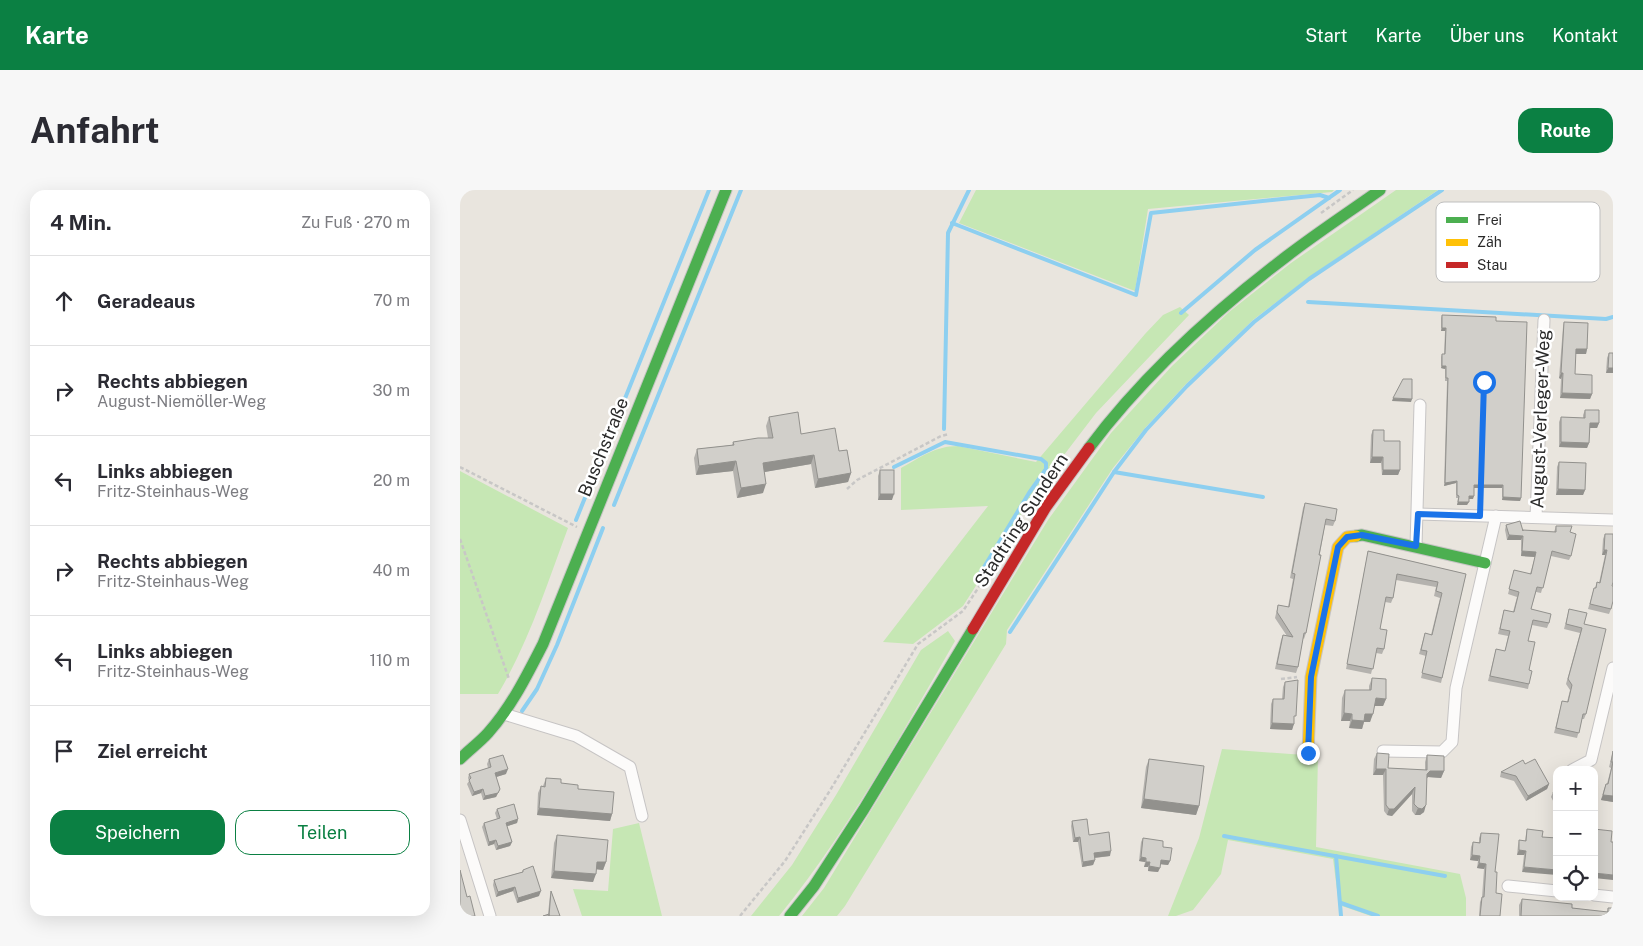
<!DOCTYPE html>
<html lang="de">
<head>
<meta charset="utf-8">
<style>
  body { margin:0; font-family:"Public Sans",sans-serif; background:#f7f7f7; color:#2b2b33 }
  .controls { position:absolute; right:15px; bottom:15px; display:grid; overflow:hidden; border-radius:10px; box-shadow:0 5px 20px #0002 }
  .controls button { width:45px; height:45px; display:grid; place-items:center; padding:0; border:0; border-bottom:1px solid #e1e1e2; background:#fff; color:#2b2b33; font:25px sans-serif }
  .stop { position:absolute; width:15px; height:15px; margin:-11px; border:4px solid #1a73e8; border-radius:50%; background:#fff }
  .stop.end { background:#1a73e8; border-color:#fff; box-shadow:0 1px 5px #0008 }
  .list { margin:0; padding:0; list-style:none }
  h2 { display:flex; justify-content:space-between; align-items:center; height:65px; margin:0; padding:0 20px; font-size:21px }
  h2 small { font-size:16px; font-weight:400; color:#7c7c81 }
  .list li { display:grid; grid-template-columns:32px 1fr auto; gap:15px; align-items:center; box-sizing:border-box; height:90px; padding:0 20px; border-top:1px solid #e1e1e2 }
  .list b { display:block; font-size:19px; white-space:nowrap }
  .list p { margin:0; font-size:16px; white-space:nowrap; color:#7c7c81 }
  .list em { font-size:16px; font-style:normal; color:#7c7c81 }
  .actions { display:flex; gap:10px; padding:15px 20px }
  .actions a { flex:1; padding:11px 0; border:1px solid #0b8043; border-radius:15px; text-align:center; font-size:18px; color:#0b8043 }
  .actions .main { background:#0b8043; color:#fff }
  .icon { flex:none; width:28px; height:28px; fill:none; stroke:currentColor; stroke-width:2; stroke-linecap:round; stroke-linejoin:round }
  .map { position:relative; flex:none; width:1153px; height:726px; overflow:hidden; border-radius:15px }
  header { display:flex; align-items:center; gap:30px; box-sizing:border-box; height:70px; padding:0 25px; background:#0b8043; color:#fff }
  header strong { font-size:24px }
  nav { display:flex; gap:28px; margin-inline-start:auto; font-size:18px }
  .intro { display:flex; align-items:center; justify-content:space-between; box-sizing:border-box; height:120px; padding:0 30px }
  h1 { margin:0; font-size:35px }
  .button { padding:12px 22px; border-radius:15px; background:#0b8043; color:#fff; font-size:18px; font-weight:700 }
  main { display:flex; gap:30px; padding:0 30px }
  aside { flex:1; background:#fff; border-radius:15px; box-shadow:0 5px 20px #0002 }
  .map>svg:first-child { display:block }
</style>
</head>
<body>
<header>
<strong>Karte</strong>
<nav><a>Start</a><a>Karte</a><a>Über uns</a><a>Kontakt</a></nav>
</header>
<div class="intro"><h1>Anfahrt</h1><a class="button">Route</a></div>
<main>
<aside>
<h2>4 Min.<small>Zu Fuß · 270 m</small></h2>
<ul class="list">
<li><svg class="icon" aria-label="ahead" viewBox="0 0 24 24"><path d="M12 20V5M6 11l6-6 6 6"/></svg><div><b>Geradeaus</b></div><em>70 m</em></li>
<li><svg class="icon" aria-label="right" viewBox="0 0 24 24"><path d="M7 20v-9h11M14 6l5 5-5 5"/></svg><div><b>Rechts abbiegen</b><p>August-Niemöller-Weg</p></div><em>30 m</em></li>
<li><svg class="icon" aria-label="left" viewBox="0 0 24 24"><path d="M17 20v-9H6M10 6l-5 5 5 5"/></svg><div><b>Links abbiegen</b><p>Fritz-Steinhaus-Weg</p></div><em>20 m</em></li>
<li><svg class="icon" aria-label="right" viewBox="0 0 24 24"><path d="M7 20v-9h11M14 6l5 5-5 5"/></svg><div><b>Rechts abbiegen</b><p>Fritz-Steinhaus-Weg</p></div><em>40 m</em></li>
<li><svg class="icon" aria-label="left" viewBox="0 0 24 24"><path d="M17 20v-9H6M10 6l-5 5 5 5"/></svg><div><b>Links abbiegen</b><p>Fritz-Steinhaus-Weg</p></div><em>110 m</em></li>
<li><svg class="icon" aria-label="arrive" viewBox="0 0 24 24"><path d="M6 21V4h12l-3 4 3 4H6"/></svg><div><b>Ziel erreicht</b></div></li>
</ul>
<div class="actions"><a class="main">Speichern</a><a>Teilen</a></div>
</aside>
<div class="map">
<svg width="1153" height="726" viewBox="0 0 1153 726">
  <rect width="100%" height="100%" fill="#e9e5de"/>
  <!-- green -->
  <g fill="#c6e7b4">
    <polygon points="516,0 874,0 872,2 688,19 675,101 499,33"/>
    <polygon points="936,0 978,0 848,88 793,130 725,195 686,237 653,278 547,440 546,454 385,716 377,726 342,726 364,698 588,330 651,243 712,176 769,122 831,73"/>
    <path d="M720,117L729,125L636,223L575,303L503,416L453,454L423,452L528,316L441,320V278C461,267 475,256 498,256L576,272L685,144L703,125Z"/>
    <path d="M0,281L108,338C87,394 69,452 38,504H0Z"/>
    <path d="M488,441L495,451C441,545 388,641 319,726H291L332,675L376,605L461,460Z"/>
    <polygon points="762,559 858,566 856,657 1000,684 1006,708 1006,726 911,726 879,715 873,669 768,650 761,684 733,720 716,726 708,726 739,648"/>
    <polygon points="179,633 202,726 122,726 113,699 148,701 153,639"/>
  </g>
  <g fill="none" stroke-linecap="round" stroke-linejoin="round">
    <!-- stream -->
    <g stroke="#8dcff0" stroke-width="4">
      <polyline points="492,33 676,105 691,23 860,5 869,8"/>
      <polyline points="848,112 1146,129 1153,127"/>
      <polyline points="721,123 795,60 880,0"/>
      <polyline points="484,239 488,43 509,0"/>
      <polyline points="434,277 485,252 581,269 586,273 586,279 569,303 518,387"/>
      <polyline points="654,282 803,307"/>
      <polyline points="154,315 281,0"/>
      <polyline points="116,330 249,0"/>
      <polyline points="550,442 654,282 686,240 727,196 794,132 849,89 982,0"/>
      <polyline points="62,521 77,499 97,455 143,338"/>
      <polyline points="764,646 985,686"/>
      <polyline points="876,666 881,726"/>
      <polyline points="881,713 918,726"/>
    </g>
    <!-- street casing -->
    <g stroke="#c6c4c4" stroke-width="13">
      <g id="street">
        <polyline points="958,324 1153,330"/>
        <polyline points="1076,327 1084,130"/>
        <polyline points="956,356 960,215"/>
        <polyline points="44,524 116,546 170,577 182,626"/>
        <polyline points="923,561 982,562 992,552 996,498 1036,326"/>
        <polyline points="1112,580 1131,570 1153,478"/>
        <polyline points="0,630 30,726"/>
        <polyline points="1048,696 1097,701"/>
        <polyline points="1134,705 1153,707"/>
      </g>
    </g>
    <!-- fast casing -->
    <g stroke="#c6c4c4" stroke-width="13">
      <g id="fast">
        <path d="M629,258C682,187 756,120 827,66C857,43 889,22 920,0"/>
        <polyline points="896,346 902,345 1025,373"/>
        <path d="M0,569C9,560 20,552 28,543C52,516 67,485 83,454L266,0"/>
        <polyline points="330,726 354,696 404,619 513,439"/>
      </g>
    </g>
    <!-- slow casing -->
    <g stroke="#c6c4c4" stroke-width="13">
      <polyline id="slow" points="848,563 851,487 878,357 887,347 896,346"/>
    </g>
    <!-- jam casing -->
    <g stroke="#c6c4c4" stroke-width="13">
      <polyline id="jam" points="513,439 586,317 629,258"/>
    </g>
    <!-- path -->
    <g stroke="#c8c7c6" stroke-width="2.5" stroke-dasharray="4 2.5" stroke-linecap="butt">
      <polyline points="861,23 893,0"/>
      <polyline points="0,277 117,337"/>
      <polyline points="387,299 397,290 481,246 489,244"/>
      <polyline points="1020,315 1021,296"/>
      <polyline points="0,349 49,489"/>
      <polyline points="821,489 837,487"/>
      <polyline points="280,726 325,671 369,602 458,454 503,421 536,371"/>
    </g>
    <!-- street -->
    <use href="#street" stroke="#fcfbfa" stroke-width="11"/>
    <!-- fast -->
    <use href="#fast" stroke="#4caf50" stroke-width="11"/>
    <!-- slow -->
    <use href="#slow" stroke="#ffc107" stroke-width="11"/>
    <!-- jam -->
    <use href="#jam" stroke="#c62828" stroke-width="11"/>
  </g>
  <!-- wall -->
  <g fill="#b4b2ae">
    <polygon points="982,125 1036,131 1061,308 1060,311 1042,310 1042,298 1014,298 1013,309 1009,309 1007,315 997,315 998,308 996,308 996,293 984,296 987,191 985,191 985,179 981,178 981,167 982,164 984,164 985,141 981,141 981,128"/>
    <polygon points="1104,132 1127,159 1126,164 1115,164 1115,184 1132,204 1130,209 1100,208 1101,189 1099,188 1103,137"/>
    <polygon points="1149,163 1153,183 1146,183 1147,168"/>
    <polygon points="1125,220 1139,233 1137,238 1130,238 1129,253 1127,258 1099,257 1099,232 1101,227 1123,228 1123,225"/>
    <polygon points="309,227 341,244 379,261 391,283 388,292 355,298 351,274 304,282 303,303 277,308 273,281 236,285 234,268 237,259 272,255 273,252 308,248 306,236"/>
    <polygon points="913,240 924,251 940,280 938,285 922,285 921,273 910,273 911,245"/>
    <polygon points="1099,272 1125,300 1123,305 1096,305 1097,277"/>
    <polygon points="420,280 432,310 418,310 418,286"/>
    <polygon points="845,313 875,331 873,336 865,335 846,443 844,449 843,448 838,477 836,483 815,479 821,450 823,445 827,446 815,428 818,415 828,417 833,389 830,388 843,318"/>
    <polygon points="1046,335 1063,340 1094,342 1096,336 1110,342 1111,366 1109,370 1091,366 1081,403 1076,402 1071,419 1089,433 1087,438 1072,435 1068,451 1069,494 1068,499 1028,491 1036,459 1045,461 1048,446 1038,444 1044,420 1053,422 1057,407 1048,404 1054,380 1070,384 1075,367 1061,366 1061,350 1047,350 1045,340"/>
    <polygon points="1145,344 1152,396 1151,419 1149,424 1128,419 1134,398 1135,398 1137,392 1139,393 1145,365 1142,365 1143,349"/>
    <polygon points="908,361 1006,384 981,493 961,488 966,466 959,464 965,443 971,445 980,408 974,406 976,397 936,390 933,408 931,413 925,412 920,439 924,459 922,464 916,463 911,484 886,479 907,366"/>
    <polygon points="1109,419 1124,434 1126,524 1124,529 1122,529 1117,548 1094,543 1102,511 1107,512 1110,500 1106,494 1120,443 1104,439"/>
    <polygon points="912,488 926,509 923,516 914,516 910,532 904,532 902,539 889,538 890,531 881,531 882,508 885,500 909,500 909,496"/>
    <polygon points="825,492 834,532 832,540 810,539 811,514 813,509 822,509 823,497"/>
    <polygon points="1153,561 1153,612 1141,610 1144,599 1146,594 1147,594 1151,578 1149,577"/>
    <polygon points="917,563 928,578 965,580 965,572 967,565 984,581 981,588 968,587 967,588 964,622 960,625 955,625 952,621 952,604 932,626 927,625 924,621 923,585 913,585 914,569"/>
    <polygon points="29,569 46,584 36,587 40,599 36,607 23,610 21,603 12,606 7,594 9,591 8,588 9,584 28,578 27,574"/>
    <polygon points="689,569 739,616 736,625 681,618 686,577"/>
    <polygon points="1065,574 1089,594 1087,599 1066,611 1054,591 1040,587 1041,582"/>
    <polygon points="86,588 118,599 152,624 150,631 77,625 78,603 81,596 83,596"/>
    <polygon points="1097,600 1097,618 1091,607 1093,602"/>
    <polygon points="37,619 58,629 57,633 47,636 52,652 50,656 36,660 34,654 28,656 22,637 24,633 37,629 35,623"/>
    <polygon points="612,631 629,645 650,666 635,668 635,670 633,675 622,677 618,652 613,652 611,636"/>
    <polygon points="1067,639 1083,641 1062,682 1064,665 1057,665 1058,655 1059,650 1065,651 1066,644"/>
    <polygon points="1021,643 1035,682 1036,703 1040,726 1019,726 1020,712 1022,707 1024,679 1017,678 1018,671 1010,670 1011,657 1013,652 1019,652 1019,648"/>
    <polygon points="97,645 146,672 143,680 136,679 133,692 91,688 94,653"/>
    <polygon points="683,648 703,657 710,671 708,675 700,674 698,682 688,681 688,677 684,677 685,672 679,671 681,652"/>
    <polygon points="63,680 79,706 57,713 53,701 36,707 33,695 34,690 62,682"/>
    <polygon points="91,701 100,726 88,724 90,705"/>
    <polygon points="1062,709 1112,718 1147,722 1148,718 1153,726 1059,726 1059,715"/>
  </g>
  <!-- shaded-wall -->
  <g fill="#92918d">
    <polygon points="982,138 986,138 985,141 981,141"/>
    <polygon points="1116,159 1127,159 1126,164 1114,164"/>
    <polygon points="982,176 986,176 985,179 981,178"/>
    <polygon points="1148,178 1153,178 1153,183 1146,183"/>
    <polygon points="1101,183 1103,183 1101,189 1099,188"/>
    <polygon points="1102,203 1132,204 1130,209 1100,208"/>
    <polygon points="933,208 952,209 951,212 932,211"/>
    <polygon points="1130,233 1139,233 1137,238 1128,238"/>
    <polygon points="1101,252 1129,253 1127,258 1099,257"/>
    <polygon points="354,265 351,274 299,283 303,273"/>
    <polygon points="912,267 923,267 921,273 910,273"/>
    <polygon points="276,271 273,281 236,285 239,276"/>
    <polygon points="923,280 940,280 938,285 922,285"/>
    <polygon points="391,283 388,292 355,298 358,289"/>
    <polygon points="997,291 996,293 984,296 985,293"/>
    <polygon points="306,294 303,303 277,308 281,298"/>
    <polygon points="1014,295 1043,295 1042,298 1013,298"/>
    <polygon points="1098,299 1125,300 1123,305 1096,305"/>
    <polygon points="420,304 434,304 432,310 418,310"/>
    <polygon points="1009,306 1014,306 1013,309 1008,309"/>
    <polygon points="1043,307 1061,308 1060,311 1042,310"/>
    <polygon points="998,312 1009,312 1007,315 997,315"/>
    <polygon points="1049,345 1063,346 1061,350 1047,350"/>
    <polygon points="1144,360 1147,360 1145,365 1142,365"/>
    <polygon points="1062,361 1076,362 1075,367 1061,366"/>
    <polygon points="916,508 926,509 923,516 913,516"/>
    <polygon points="884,523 892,524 890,531 881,531"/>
    <polygon points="905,524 913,524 910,532 904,532 902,539 889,538 892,530"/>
    <polygon points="812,533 834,534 832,540 810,539"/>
    <polygon points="48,579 46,584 33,588 35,583"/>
    <polygon points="916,579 926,579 923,585 913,585"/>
    <polygon points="970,581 984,581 981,588 968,587 965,590 967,584"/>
    <polygon points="1089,594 1087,599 1066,611 1068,606"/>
    <polygon points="955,597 952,604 932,626 927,625 929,619"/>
    <polygon points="23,599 21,603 12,606 14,602"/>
    <polygon points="40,599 36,607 23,610 25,606"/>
    <polygon points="1143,605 1153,606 1153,612 1141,610"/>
    <polygon points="684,609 739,616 736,625 681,618"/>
    <polygon points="966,615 964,622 960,625 955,625 958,618"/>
    <polygon points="79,618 152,624 150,631 77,625"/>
    <polygon points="58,629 57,633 45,637 46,633"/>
    <polygon points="620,647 618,652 613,652 615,648"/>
    <polygon points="36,650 34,654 28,656 29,652"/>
    <polygon points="52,652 50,656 36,660 38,656"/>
    <polygon points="1059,660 1066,661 1064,665 1057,665"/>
    <polygon points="651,661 650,666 632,668 634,663"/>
    <polygon points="1012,665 1020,666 1018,671 1010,670"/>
    <polygon points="681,667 686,668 685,672 679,671"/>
    <polygon points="635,670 633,675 622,677 623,672"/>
    <polygon points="701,670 710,671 708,675 699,674"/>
    <polygon points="137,672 146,672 143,680 134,679"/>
    <polygon points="686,672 690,672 688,677 684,677"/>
    <polygon points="1019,673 1026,674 1024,679 1017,678"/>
    <polygon points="689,676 700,678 698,682 688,681"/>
    <polygon points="1064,677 1097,680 1097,685 1062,682"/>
    <polygon points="94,681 136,684 133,692 91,688"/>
    <polygon points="1134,683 1153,685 1153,690 1134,688"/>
    <polygon points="55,697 53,701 36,707 38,702"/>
    <polygon points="81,701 79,706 57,713 58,708"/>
  </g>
  <!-- building -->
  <g fill="#d1cfca" stroke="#92918d">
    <polygon points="982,125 1036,127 1036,131 1067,132 1061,308 1043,307 1043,295 1014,295 1014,306 1009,306 1009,312 998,312 999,306 997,305 997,291 985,293 988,188 986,188 986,176 982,176 982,164 985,164 986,138 982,138"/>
    <polygon points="1104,132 1128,133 1127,159 1116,159 1115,184 1132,185 1132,204 1102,203 1103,183 1101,183"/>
    <polygon points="1149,163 1153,163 1153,178 1148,178"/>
    <polygon points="943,189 952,189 952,209 933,208"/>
    <polygon points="1125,220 1139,220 1139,233 1130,233 1129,253 1101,252 1101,227 1125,228"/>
    <polygon points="338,222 341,244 375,238 379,261 387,260 391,283 358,289 354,265 303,273 306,294 281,298 276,271 239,276 237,259 274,255 273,252 298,248 313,248 309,227"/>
    <polygon points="913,240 924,240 924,251 940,251 940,280 923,280 923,267 912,267"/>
    <polygon points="1099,272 1126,273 1125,300 1098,299"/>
    <rect x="420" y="280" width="14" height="24"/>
    <polygon points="845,313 877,319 875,331 866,329 859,365 861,365 846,443 844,443 838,477 817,474 823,445 833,447 817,422 818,415 829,417 835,384 832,383"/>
    <polygon points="1060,331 1063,341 1063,340 1096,342 1096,336 1112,336 1110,342 1116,344 1111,366 1092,361 1083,398 1077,397 1071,419 1091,424 1089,433 1073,430 1068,451 1075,452 1069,480 1072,481 1069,494 1030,486 1036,459 1045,461 1050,441 1040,439 1044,420 1054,422 1059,402 1049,399 1054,380 1071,384 1076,362 1062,361 1063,346 1049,345 1046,335"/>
    <polygon points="1145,344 1153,344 1153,392 1152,396 1153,396 1153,411 1151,419 1130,414 1134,398 1136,398 1137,392 1140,393 1147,360 1144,360"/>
    <polygon points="908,361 1006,384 982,488 962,483 967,461 961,460 965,443 972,445 982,403 976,401 978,392 937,384 933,408 926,407 920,439 927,440 924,459 917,458 913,479 887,474"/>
    <polygon points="1109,419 1127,423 1124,434 1146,439 1126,524 1123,524 1119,543 1096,538 1102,511 1108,512 1112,495 1108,489 1122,438 1106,434"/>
    <polygon points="912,488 926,489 926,509 916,508 913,524 905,524 904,531 892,530 892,524 884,523 885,500 911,500"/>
    <polygon points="838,490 836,526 834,526 834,534 812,533 813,509 824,509 825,492"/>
    <polygon points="1153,561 1153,606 1143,605 1146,594 1148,594 1153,572 1151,572"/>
    <polygon points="917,563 929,564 928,578 967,580 967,565 984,566 984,581 970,581 967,584 966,615 962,619 958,618 954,614 955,597 934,619 929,619 926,615 926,579 916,579"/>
    <polygon points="43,565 48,579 35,583 40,599 38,603 25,606 23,599 14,602 9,590 11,588 9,584 31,577 29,569"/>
    <polygon points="689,569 744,576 739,616 684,609"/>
    <polygon points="1075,569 1089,594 1068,606 1056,586 1041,582 1063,570 1065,574"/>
    <polygon points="86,588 101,589 101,593 118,595 118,599 154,602 152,624 79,618 81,596 85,597"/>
    <polygon points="1097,600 1097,609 1093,602"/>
    <polygon points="54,614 58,629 46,633 52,652 38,656 36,650 29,652 24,633 40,628 37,619"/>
    <polygon points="627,629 629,645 649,642 651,661 634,663 635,670 623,672 620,647 615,648 612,631"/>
    <polygon points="1067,639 1083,641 1082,647 1097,648 1097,680 1064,677 1066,661 1059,660 1059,650 1066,651"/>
    <polygon points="1134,639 1152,641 1151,652 1153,652 1153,685 1134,683"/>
    <polygon points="1021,643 1039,644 1035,682 1037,682 1036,703 1042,704 1040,726 1020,726 1022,707 1024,707 1026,674 1019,673 1020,666 1012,665 1013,652 1020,653"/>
    <polygon points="97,645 148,650 146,672 137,672 136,684 94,681"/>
    <polygon points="683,648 703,651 703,657 712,658 710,671 701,670 700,678 689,676 690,672 686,672 686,668 681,667"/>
    <polygon points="73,676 81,701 58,708 55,697 38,702 34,690 63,682 63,680"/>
    <polygon points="0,680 7,707 10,706 15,726 0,726"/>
    <polygon points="91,701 100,726 83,726 89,724 89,726"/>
    <polygon points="1062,709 1112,714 1112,718 1148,722 1148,718 1153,718 1153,726 1061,726"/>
  </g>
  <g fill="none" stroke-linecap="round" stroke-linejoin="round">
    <!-- route -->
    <polyline stroke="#1a73e8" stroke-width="6" points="848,563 851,487 878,357 887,347 902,345 956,356 958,324 1020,326 1024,192"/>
  </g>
  <g text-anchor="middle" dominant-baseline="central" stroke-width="5" stroke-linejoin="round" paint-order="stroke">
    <!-- street labels -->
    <g font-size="18" fill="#2a2a2a" stroke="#fff">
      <text transform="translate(1080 229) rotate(-88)">August-Verleger-Weg</text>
      <text transform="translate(143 257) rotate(-68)">Buschstraße</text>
      <text transform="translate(561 330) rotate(-57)">Stadtring Sundern</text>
    </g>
  </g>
  <!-- legend -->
  <rect x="976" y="12" width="164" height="80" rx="8" fill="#fff" stroke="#bfbfbf" stroke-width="1"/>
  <rect x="986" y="27" width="22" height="6" fill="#4caf50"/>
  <rect x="986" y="49" width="22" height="7" fill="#ffc107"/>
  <rect x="986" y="72" width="22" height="6" fill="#c62828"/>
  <g font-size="14" fill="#2a2a2a">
    <text x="1017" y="35">Frei</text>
    <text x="1017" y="57">Zäh</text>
    <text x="1017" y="80">Stau</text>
  </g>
</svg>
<div class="controls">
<button>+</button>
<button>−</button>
<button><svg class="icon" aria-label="locate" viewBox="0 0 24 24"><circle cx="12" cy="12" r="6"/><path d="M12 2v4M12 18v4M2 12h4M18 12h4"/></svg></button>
</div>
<div class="stop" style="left:1024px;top:192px"></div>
<div class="stop end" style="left:848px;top:563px"></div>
</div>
</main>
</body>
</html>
